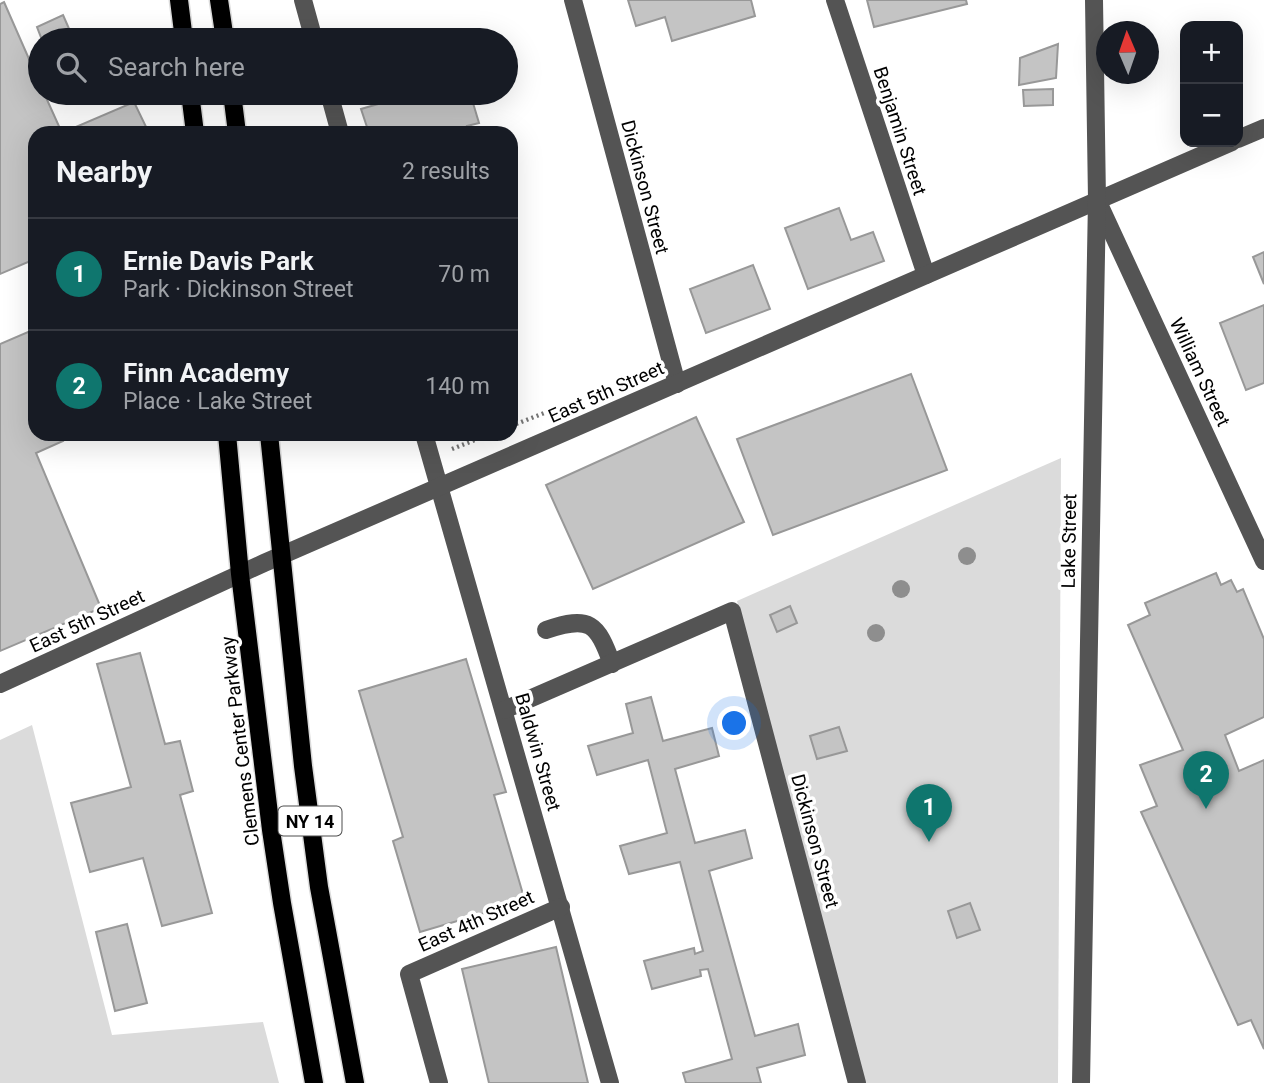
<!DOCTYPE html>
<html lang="en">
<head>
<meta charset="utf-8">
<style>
  body { margin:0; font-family:Roboto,sans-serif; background:#242831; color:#f1f3f6 }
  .controls { position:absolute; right:21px; top:21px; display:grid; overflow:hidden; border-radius:14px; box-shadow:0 7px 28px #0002 }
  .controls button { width:63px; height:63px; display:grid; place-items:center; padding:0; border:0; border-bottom:2px solid #363941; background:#171b24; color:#f1f3f6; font:35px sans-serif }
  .compass { position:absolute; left:1096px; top:21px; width:63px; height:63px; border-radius:50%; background:#171b24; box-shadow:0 7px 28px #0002; rotate:358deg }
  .you { position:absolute; left:735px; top:724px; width:24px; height:24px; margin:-18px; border:5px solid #fff; border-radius:50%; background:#1a73e8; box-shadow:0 0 0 10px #1a73e833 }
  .badge { display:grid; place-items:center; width:46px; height:46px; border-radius:50%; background:#0f766e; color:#fff; font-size:23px; font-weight:700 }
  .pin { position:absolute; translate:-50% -58px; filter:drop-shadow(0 2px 4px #0008) }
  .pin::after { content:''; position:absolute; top:37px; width:24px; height:21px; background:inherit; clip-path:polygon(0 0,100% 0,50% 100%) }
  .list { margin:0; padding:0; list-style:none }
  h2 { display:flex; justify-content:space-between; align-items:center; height:91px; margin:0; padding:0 28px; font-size:30px }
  h2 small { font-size:23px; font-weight:400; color:#9ea1a6 }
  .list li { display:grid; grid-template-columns:46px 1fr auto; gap:21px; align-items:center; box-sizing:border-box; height:112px; padding:0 28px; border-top:2px solid #363941 }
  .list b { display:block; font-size:26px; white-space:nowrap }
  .list p { margin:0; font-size:23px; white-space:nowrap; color:#9ea1a6 }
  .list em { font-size:23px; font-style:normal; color:#9ea1a6 }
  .icon { flex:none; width:38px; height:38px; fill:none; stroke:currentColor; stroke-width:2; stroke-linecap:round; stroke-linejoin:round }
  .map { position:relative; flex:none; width:1264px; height:1083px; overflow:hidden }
  .search { position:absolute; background:#171b24; box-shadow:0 7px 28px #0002; left:28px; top:28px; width:490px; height:77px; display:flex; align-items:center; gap:18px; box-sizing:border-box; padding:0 24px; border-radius:38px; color:#9ea1a6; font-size:26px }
  .panel { position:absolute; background:#171b24; box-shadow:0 7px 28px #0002; left:28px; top:126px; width:490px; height:315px; border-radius:21px }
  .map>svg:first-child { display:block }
</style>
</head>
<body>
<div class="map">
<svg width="1264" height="1083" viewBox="0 0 1264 1083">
  <rect width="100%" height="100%" fill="#fff"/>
  <!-- green -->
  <g fill="#dbdbdb">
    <polygon points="1061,458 1058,1083 859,1083 737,601"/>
    <polygon points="32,725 112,1035 263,1022 279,1083 0,1083 0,740"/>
  </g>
  <!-- building -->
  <g fill="#c4c4c4" stroke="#989898" stroke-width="2">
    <polygon points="628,0 751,0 755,16 672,41 665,17 636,26"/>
    <polygon points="867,0 966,0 967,4 874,27"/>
    <polygon points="4,2 40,84 40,93 44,93 62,133 134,102 149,133 35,133 35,259 0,274 0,4"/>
    <polygon points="63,15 74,40 42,40 37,27"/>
    <polygon points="1058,44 1056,78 1019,85 1020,58"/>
    <polygon points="1053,89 1053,105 1024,106 1023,90"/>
    <polygon points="416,93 470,93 479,123 467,126 469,133 369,133 361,109"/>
    <polygon points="839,208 851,240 873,232 884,261 808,289 785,228"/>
    <polygon points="1264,252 1264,284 1253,257"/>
    <polygon points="753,265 770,309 706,333 690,289"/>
    <polygon points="1264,305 1264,383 1246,390 1220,323"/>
    <polygon points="35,329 35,434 60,434 63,441 36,453 101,608 0,651 0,344"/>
    <polygon points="911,374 947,470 773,535 737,439"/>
    <polygon points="696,417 744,522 593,589 546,485"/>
    <polygon points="1216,573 1221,585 1231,580 1237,592 1243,589 1264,639 1264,717 1225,735 1239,771 1264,760 1264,1049 1251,1020 1238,1025 1141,812 1157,806 1140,765 1183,750 1128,625 1150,615 1145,603"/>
    <polygon points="790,606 797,623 777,632 770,615"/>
    <polygon points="140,653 165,744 180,741 193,791 180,795 212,913 162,926 143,858 90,872 71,803 131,787 97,664"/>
    <polygon points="466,659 506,792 494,795 525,901 420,932 393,841 403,837 359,691"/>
    <polygon points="651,697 663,741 712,728 719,756 675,769 695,843 745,830 752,858 709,871 755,1036 798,1024 805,1055 757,1068 761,1083 686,1083 683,1073 732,1059 708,969 700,970 701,976 652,989 644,961 694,948 695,954 703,951 680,862 629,874 620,846 667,833 648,760 597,775 588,746 633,733 626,704"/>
    <polygon points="839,727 847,751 817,759 810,736"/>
    <polygon points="970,903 980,930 957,938 948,911"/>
    <polygon points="127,924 147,1003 115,1011 96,932"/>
    <polygon points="556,947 588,1083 489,1083 462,969"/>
  </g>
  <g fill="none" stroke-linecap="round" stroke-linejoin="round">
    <!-- major casing -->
    <g stroke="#dbdbdb" stroke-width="21">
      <g id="major">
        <polyline points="179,0 184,40"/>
        <polyline points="219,0 225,40"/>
        <polyline points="190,93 195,133"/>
        <polyline points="232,93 237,133"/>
        <polyline points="227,434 240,574 271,830 282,903 314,1083"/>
        <polyline points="269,434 303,766 319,887 355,1083"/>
      </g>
    </g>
    <!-- path -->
    <g stroke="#767676" stroke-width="4.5" stroke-dasharray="2 3.5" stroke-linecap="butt">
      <polyline points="511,426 557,408"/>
      <polyline points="452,449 490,434"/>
    </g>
    <!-- minor -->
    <g stroke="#545454" stroke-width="18">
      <polyline points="303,0 314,40"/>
      <polyline points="573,0 677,384"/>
      <polyline points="835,0 926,275"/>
      <polyline points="329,93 340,133"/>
      <polyline points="1238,139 1264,128"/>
      <polyline points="1098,202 1264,561"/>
      <polyline points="424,434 610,1083"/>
      <path d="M546,630C590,615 597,623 612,664"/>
      <polyline points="0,684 264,563 1232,142"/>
      <polyline points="504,710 732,611 857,1083"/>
      <polyline points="439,1083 409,974 561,907"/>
      <polyline points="1081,1083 1097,200 1094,0"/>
    </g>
    <!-- major -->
    <use href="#major" stroke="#000" stroke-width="18"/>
  </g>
  <!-- trees -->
  <g fill="#8e8e8e">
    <circle cx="967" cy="556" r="9"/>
    <circle cx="901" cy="589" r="9"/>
    <circle cx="876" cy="633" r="9"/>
  </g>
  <g text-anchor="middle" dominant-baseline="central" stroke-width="7" stroke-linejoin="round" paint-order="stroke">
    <!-- shield labels -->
    <rect fill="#fff" stroke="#4c4c4c" stroke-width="2" x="278.5" y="806.5" width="63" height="29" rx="5"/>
    <g font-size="18" font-weight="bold" fill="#000">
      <text x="310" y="821">NY 14</text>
    </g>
    <!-- street labels -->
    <g font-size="19" fill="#000" stroke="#fff">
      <text transform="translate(900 131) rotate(72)">Benjamin Street</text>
      <text transform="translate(645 187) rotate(75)">Dickinson Street</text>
      <text transform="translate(1200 372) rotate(65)">William Street</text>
      <text transform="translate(606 392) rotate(-24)">East 5th Street</text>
      <text transform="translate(1069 541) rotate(-89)">Lake Street</text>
      <text transform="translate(87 621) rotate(-25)">East 5th Street</text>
      <text transform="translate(240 741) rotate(-97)">Clemens Center Parkway</text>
      <text transform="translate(538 752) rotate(74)">Baldwin Street</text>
      <text transform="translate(815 841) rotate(75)">Dickinson Street</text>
      <text transform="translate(476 921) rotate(-24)">East 4th Street</text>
    </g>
  </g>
</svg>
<div class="controls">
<button>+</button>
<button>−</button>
</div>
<svg class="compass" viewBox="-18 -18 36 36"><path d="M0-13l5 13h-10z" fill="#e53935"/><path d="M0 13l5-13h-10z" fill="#9ea1a6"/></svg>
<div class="you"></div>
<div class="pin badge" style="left:929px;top:842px">1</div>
<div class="pin badge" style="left:1206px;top:809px">2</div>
<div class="search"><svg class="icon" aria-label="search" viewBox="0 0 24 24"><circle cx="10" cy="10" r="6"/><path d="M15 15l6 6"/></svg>Search here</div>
<section class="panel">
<h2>Nearby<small>2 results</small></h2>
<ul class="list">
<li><span class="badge">1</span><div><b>Ernie Davis Park</b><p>Park · Dickinson Street</p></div><em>70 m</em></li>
<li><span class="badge">2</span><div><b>Finn Academy</b><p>Place · Lake Street</p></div><em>140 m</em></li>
</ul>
</section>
</div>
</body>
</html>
